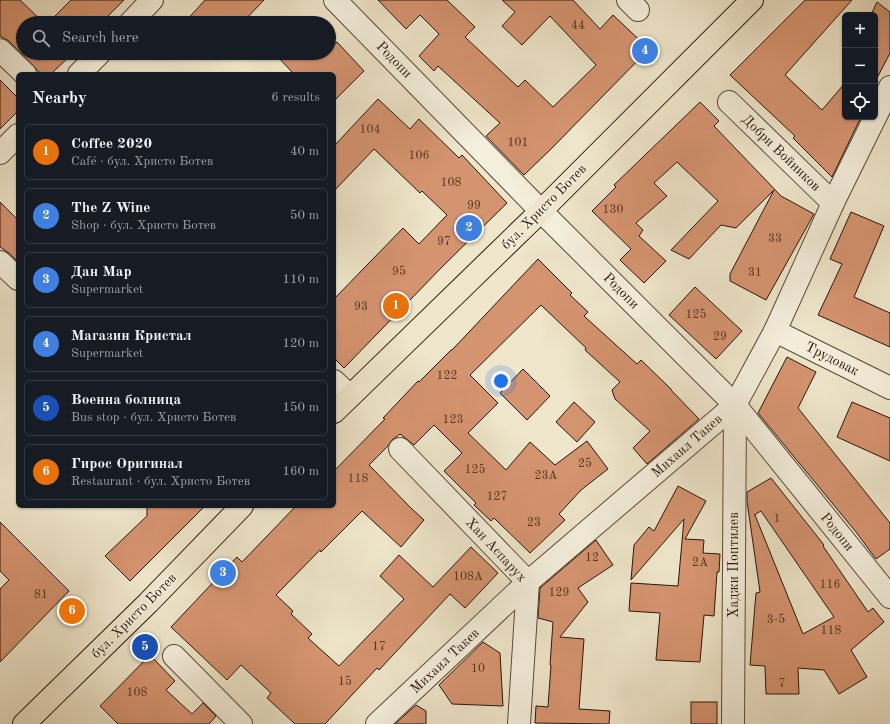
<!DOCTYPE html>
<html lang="en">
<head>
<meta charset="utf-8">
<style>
  body { margin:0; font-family:"Old Standard TT",serif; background:#20242c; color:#f1f3f6 }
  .controls { position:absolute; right:12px; top:12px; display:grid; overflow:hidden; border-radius:6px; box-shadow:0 1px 3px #0004 }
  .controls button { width:36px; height:36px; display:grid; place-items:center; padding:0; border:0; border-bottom:1px solid #363941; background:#171b24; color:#f1f3f6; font:20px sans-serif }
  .you { position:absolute; left:501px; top:381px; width:14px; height:14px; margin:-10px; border:3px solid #fff; border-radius:50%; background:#1a73e8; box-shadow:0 0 0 6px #1a73e833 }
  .badge { display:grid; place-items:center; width:26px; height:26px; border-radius:50%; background:#c59692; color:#fff; font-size:13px; font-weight:700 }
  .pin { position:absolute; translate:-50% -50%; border:2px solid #fff; box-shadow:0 1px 4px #0006 }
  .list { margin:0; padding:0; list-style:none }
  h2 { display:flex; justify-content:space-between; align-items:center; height:52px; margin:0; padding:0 16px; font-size:17px }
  h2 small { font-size:13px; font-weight:400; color:#9ea1a6 }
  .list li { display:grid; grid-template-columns:26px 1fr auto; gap:12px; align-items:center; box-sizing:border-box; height:56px; margin:0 8px 8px; padding:0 8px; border:1px solid #363941; border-radius:6px }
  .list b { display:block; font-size:15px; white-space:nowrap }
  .list p { margin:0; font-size:13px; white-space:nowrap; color:#9ea1a6 }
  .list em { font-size:13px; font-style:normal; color:#9ea1a6 }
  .icon { flex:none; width:22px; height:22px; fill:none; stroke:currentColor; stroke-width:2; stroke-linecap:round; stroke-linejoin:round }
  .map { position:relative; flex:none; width:890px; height:724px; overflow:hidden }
  .search { position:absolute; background:#171b24; box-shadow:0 1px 3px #0004; left:16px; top:16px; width:320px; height:44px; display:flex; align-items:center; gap:10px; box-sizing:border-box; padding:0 14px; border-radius:22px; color:#9ea1a6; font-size:15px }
  .panel { position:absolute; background:#171b24; box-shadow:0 1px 3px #0004; left:16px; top:72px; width:320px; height:436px; border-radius:6px }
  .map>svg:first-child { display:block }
</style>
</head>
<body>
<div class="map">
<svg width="890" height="724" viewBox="0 0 890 724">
  <rect width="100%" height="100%" fill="#efe6cb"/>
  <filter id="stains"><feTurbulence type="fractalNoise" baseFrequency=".005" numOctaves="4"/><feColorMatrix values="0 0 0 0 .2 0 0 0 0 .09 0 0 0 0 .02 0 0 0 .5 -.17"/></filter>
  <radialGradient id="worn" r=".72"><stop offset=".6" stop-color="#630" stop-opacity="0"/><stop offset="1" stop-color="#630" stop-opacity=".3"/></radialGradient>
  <!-- building -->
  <g fill="#d59470" stroke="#261609" fill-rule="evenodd">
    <polygon points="0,0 20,0 44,23 23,23 23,53 73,53 51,74 41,74 9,41 0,36"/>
    <polygon points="71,0 124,0 101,23 48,23"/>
    <polygon points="205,0 264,0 242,23 184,23"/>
    <polygon points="378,0 447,0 475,27 465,37 518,87 525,80 553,107 596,65 550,16 522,45 502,26 515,12 502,0 573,0 600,29 613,15 649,49 551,149 524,175 486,136 500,123 438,66 434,71 419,56 439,34 420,15 406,29"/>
    <polygon points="805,0 852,0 785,75 822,110 845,83 845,117 861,117 832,177 793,138 795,136 730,75"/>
    <polygon points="877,2 890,12 890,53 875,82 875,15 871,15"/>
    <polygon points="337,42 364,71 334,101 334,74 294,74 274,53 329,53 329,50"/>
    <polygon points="0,80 18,98 18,111 0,129"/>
    <polygon points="378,99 410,129 419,119 459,158 462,155 507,203 442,267 344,368 334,358 334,299 403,228 419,244 447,215 422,191 420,193 374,149 334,191 334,146"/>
    <polygon points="700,102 719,121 714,126 781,196 814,214 766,300 730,281 730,274 774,190 736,228 721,225 689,259 671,250 718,201 677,162 654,183 667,196 636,223 643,230 639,236 666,261 644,283 620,260 631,249 592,211 616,187 614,185"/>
    <polygon points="0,202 18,220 18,262 9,253 0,247"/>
    <polygon points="851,212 884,226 854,297 890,313 890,347 818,315 842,264 830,259"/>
    <polygon points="538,259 572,293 570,295 588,312 584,316 637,364 641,360 671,389 671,390 699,419 647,464 633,448 650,431 615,399 612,390 620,382 585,350 586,348 541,305 470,375 498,403 468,433 506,470 530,442 555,465 587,441 608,469 581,490 559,514 565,520 530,553 494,518 491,521 474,505 476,503 444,471 462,453 434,425 414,445 400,434 392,440 388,446 369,465 411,508 424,520 401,547 362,511 321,552 320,550 276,595 293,611 291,614 312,634 308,638 339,666 404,599 380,576 399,555 433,587 471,547 498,573 465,608 450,594 379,670 377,668 325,724 295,724 267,698 271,693 241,665 227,680 171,627 237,557 242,562 296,506 334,506 334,471 385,419 383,418 418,381 419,382 451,350 452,350"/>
    <polygon points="695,287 742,331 716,359 669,315"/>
    <polygon points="787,357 816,372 798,408 890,523 890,549 876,559 856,532 758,413"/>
    <polygon points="523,369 550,396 527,420 500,393"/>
    <polygon points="574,402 595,422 577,442 556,422"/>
    <polygon points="852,402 890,418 890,461 837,437"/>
    <path d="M771,478L824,545L823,546L868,612L873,608L884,622L851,650L867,677L839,694L824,670L798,668L799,694H766L765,666L750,665L756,593L760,592L747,501V492ZM761,511L834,617L803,634L755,515H754Z"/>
    <polygon points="678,486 706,501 685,539 704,540 703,553 720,554 719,572 717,572 714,616 704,615 700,662 656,660 660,613 629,611 631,583 678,586 684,519 631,580 634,545 649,527 654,531"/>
    <polygon points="147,506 205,506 130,581 105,556 147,516"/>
    <polygon points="0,522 69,591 0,662 0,589 9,580 0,571"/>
    <polygon points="596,540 613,565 578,588 588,602 560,637 584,639 579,709 610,711 609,724 535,723 536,706 548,707 551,665 550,665 553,622 538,618 540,588"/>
    <polygon points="483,642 500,653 503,706 452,704 439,685"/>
    <polygon points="150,655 175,681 166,690 192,714 203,703 216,716 209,724 118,724 100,706"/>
    <rect x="691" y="702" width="26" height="22"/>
    <polygon points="416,705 426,711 426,724 395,724"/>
  </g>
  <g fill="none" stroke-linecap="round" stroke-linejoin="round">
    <!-- street casing -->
    <g stroke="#584a3a" stroke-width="24">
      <g id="street">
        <polyline points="335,0 541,211 735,405 890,597"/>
        <polyline points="628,0 638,10"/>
        <polyline points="130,23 152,0"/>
        <polyline points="0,50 25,74"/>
        <polyline points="79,74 100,53"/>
        <polyline points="729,102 833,203"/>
        <polyline points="0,153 18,135"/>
        <polyline points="0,262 18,279"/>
        <polyline points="775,331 890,388"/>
        <polyline points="334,381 350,396"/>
        <polyline points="400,449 528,582 519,724"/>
        <polyline points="174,656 241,724"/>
        <polyline points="377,724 528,582 735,405 775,331 833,203 890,87"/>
        <polyline points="733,724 735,405"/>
      </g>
    </g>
    <!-- primary casing -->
    <g stroke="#261609" stroke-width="24">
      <g id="primary">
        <polyline points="334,412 541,211 752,0"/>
        <polyline points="24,724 148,603 242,506"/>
      </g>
    </g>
    <!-- street -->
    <use href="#street" stroke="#f5efdd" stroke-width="22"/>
    <!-- primary -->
    <use href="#primary" stroke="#efe6cb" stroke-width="22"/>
  </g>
  <g text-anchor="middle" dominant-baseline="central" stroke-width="3" stroke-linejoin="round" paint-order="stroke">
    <!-- number labels -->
    <g font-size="12" fill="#523623">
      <text x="578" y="26">44</text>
      <text x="370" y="130">104</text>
      <text x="518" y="143">101</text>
      <text x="419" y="156">106</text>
      <text x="451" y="183">108</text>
      <text x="474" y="206">99</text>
      <text x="613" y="210">130</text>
      <text x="775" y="239">33</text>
      <text x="444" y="242">97</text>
      <text x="399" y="272">95</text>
      <text x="755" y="273">31</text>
      <text x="361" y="307">93</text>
      <text x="696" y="315">125</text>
      <text x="720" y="337">29</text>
      <text x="447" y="376">122</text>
      <text x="453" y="420">123</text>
      <text x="585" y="464">25</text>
      <text x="475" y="470">125</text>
      <text x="546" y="476">23А</text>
      <text x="358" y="479">118</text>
      <text x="497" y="497">127</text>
      <text x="777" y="519">1</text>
      <text x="534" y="523">23</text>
      <text x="592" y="558">12</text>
      <text x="700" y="563">2А</text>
      <text x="468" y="577">108А</text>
      <text x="830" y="585">116</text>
      <text x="559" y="593">129</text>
      <text x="41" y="595">81</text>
      <text x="776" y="620">3-5</text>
      <text x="831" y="631">118</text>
      <text x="379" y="647">17</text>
      <text x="478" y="669">10</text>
      <text x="345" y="682">15</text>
      <text x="782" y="684">7</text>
      <text x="137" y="693">108</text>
    </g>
    <!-- street labels -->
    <g font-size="14" fill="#261609" stroke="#f5efdd">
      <text transform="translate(394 60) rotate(46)">Родопи</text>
      <text transform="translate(781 153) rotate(44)">Добри Войников</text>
      <text transform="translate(544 207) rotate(-45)">бул. Христо Ботев</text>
      <text transform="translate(621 291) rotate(45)">Родопи</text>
      <text transform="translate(832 359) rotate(27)">Трудовак</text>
      <text transform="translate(687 446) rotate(-41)">Михаил Такев</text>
      <text transform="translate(837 532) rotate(51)">Родопи</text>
      <text transform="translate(496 550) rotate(47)">Хан Аспарух</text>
      <text transform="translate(734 565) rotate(-90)">Хаджи Поптилев</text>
      <text transform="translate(134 616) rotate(-45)">бул. Христо Ботев</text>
      <text transform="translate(445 661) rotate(-43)">Михаил Такев</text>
    </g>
  </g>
  <rect width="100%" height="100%" filter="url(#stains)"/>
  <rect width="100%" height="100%" fill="url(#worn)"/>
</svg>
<div class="controls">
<button>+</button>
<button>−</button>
<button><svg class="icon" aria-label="locate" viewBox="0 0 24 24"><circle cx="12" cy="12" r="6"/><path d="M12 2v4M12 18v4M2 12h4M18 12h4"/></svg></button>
</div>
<div class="you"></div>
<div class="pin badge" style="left:396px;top:306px;background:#e8710a">1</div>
<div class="pin badge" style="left:469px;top:228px;background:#3f7fe0">2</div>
<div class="pin badge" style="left:223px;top:573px;background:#3f7fe0">3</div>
<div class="pin badge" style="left:645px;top:51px;background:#3f7fe0">4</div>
<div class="pin badge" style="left:145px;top:647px;background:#1a4fb4">5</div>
<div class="pin badge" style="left:72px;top:611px;background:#e8710a">6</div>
<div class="search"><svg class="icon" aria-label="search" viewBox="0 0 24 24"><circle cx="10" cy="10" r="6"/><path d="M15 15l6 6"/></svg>Search here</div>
<section class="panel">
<h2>Nearby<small>6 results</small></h2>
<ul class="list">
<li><span class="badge" style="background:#e8710a">1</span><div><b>Coffee 2020</b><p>Café · бул. Христо Ботев</p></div><em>40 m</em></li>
<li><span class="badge" style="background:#3f7fe0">2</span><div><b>The Z Wine</b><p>Shop · бул. Христо Ботев</p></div><em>50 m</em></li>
<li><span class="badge" style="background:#3f7fe0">3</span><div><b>Дан Мар</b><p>Supermarket</p></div><em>110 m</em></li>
<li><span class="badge" style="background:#3f7fe0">4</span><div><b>Магазин Кристал</b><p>Supermarket</p></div><em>120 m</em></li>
<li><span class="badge" style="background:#1a4fb4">5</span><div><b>Военна болница</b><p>Bus stop · бул. Христо Ботев</p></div><em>150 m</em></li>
<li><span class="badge" style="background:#e8710a">6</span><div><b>Гирос Оригинал</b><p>Restaurant · бул. Христо Ботев</p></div><em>160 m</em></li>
</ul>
</section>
</div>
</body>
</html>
